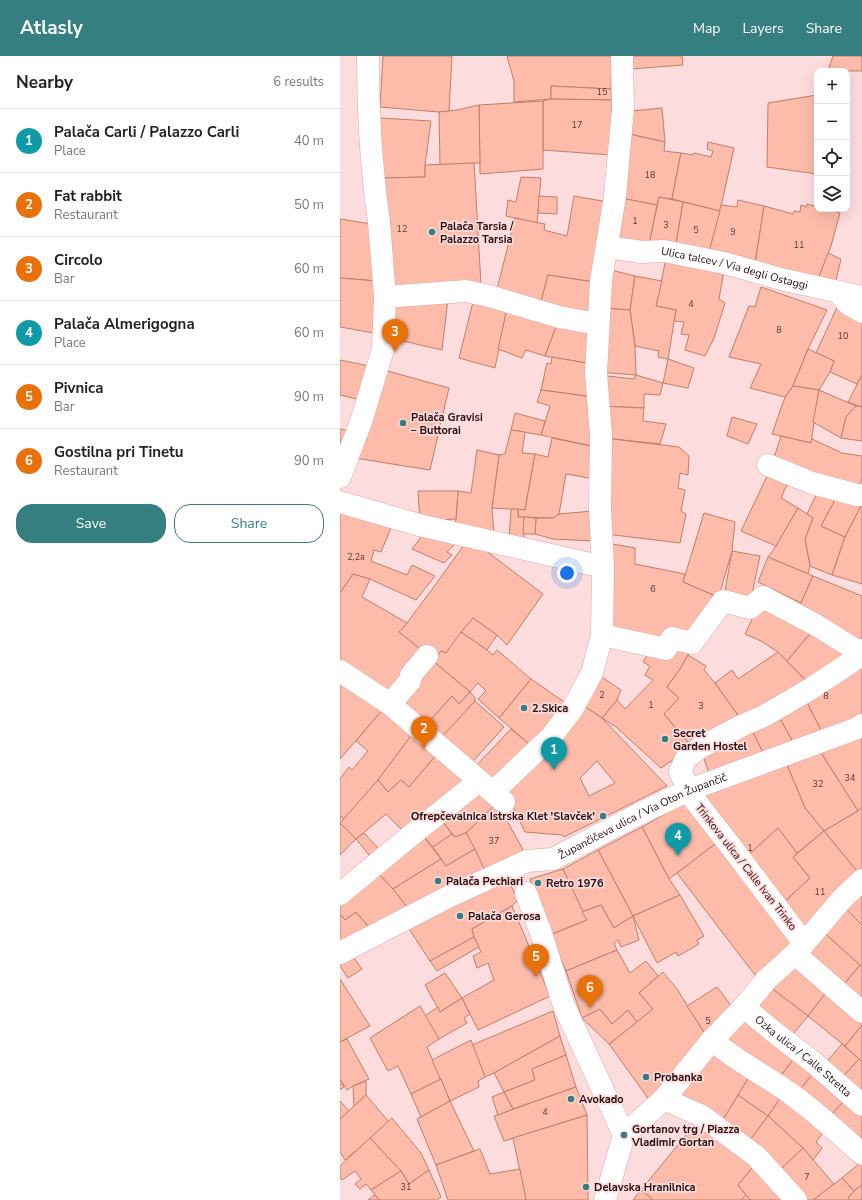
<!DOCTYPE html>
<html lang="en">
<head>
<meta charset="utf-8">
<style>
  body { margin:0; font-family:"Nunito Sans",sans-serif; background:#f6f6f6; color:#222 }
  .controls { position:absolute; right:12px; top:12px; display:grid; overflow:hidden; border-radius:8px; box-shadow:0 4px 16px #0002 }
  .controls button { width:36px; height:36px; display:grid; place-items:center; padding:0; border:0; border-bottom:1px solid #e0e0e0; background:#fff; color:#222; font:20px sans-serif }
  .you { position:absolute; left:227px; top:517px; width:14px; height:14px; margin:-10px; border:3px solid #fff; border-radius:50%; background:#1a73e8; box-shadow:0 0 0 6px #1a73e833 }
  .badge { display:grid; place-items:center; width:26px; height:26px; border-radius:50%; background:#367f81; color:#fff; font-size:13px; font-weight:700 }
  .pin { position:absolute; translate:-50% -33px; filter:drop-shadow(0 1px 2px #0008) }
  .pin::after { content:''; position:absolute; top:21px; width:14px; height:12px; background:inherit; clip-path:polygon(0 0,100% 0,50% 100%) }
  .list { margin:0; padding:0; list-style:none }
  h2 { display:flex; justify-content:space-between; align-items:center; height:52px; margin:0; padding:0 16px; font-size:17px }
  h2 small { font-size:13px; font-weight:400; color:#767676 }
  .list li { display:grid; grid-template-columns:26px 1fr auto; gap:12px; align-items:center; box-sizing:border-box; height:64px; padding:0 16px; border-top:1px solid #e0e0e0 }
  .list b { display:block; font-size:15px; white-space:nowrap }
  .list p { margin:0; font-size:13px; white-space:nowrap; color:#767676 }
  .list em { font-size:13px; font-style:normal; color:#767676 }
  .actions { display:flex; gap:8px; padding:12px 16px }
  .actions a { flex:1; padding:9px 0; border:1px solid #367f81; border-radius:16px; text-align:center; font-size:14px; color:#367f81 }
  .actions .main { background:#367f81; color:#fff }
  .icon { flex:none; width:22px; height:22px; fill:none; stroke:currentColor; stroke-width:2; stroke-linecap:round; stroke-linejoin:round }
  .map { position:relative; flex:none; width:522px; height:1144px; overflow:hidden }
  header { display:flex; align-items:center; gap:24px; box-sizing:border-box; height:56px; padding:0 20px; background:#367f81; color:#fff }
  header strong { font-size:19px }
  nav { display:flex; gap:22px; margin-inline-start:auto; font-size:14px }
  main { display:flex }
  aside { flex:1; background:#fff }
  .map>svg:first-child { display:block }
</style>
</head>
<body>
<header>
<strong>Atlasly</strong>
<nav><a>Map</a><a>Layers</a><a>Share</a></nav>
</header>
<main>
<aside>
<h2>Nearby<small>6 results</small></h2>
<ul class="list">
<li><span class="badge" style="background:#0f9aa8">1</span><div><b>Palača Carli / Palazzo Carli</b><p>Place</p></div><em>40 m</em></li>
<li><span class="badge" style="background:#e8710a">2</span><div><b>Fat rabbit</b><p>Restaurant</p></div><em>50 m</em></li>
<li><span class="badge" style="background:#e8710a">3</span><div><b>Circolo</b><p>Bar</p></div><em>60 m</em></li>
<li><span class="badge" style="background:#0f9aa8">4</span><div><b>Palača Almerigogna</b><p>Place</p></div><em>60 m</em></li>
<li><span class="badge" style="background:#e8710a">5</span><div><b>Pivnica</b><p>Bar</p></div><em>90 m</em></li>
<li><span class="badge" style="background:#e8710a">6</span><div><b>Gostilna pri Tinetu</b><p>Restaurant</p></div><em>90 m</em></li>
</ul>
<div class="actions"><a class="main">Save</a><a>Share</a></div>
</aside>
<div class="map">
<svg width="522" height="1144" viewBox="0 0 522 1144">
  <rect width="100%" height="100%" fill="#fcdcdc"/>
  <!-- building -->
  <g fill="#fcbca9" stroke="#c17e69" fill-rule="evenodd">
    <polygon points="43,0 112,0 109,55 99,56 40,51"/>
    <polygon points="167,0 272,0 271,33 211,30 211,43 174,46 174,25"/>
    <polygon points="290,0 342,0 343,9 291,13"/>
    <polygon points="493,0 522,0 522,15 488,15"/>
    <polygon points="211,30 271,33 272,44 211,43"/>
    <polygon points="477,39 477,118 427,111 428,47"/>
    <polygon points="211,43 272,44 271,99 203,94 203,45"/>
    <polygon points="203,45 203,113 140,118 139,49"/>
    <polygon points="139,49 140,107 100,109 99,56 117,54"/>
    <polygon points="322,52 325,86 289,78 292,55"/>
    <polygon points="40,62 91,65 85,109 85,121 42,122"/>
    <polygon points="289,78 325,86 324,95 341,97 332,143 319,141 317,149 281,142"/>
    <polygon points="368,86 394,92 380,155 332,143 341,97 353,99 354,97 371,101 373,95 367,93"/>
    <polygon points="134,107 141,229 50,235 42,122 85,121 85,109"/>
    <polygon points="181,121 201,122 197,167 166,160 168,144 176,146"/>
    <polygon points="199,140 217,141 217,158 198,157"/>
    <polygon points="234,140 268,146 254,226 208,219 199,253 156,237 175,162 205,168 204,174 227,180"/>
    <polygon points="319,141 343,146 335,194 309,188"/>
    <polygon points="281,142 317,149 309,188 274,181"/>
    <polygon points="398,144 424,150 415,208 368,199 381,149 397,151"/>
    <polygon points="343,146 380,155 368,199 335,194"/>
    <polygon points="467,148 477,151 477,153 485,153 500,157 491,190 479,221 415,208 424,150 453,158 454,155 460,156 461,149 466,151"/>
    <polygon points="0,163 31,168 37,225 0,222"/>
    <polygon points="488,197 501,203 496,224 479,221"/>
    <polygon points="327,198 385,209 379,243 385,247 374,282 365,300 345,294 349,279 341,278 344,266 334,265 336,254 316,250"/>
    <polygon points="267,213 295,220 290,254 262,252"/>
    <polygon points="208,219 254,226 250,265 199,253"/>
    <polygon points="295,220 322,225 316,250 336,254 328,303 318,301 319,295 295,290 290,254"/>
    <polygon points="0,222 37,225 34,277 0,271"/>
    <polygon points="421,231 487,254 468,293 453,330 445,341 410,332 421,308 389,301 409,250 415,251"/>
    <polygon points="134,242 168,248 155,312 119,302"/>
    <polygon points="108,243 102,294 50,282 50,245"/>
    <polygon points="168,248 219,263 205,300 186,294 182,302 158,293"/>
    <polygon points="498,249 522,264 522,319 517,328 490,316 494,305 476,297"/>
    <polygon points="262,252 290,254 295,290 296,319 258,316"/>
    <polygon points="219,263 254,271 252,308 205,300"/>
    <polygon points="468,293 494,305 490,316 479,334 453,330"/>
    <polygon points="212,301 252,308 254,341 201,334 207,307 211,308"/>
    <polygon points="328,303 354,312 348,332 323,327"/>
    <polygon points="0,304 29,310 21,344 0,339"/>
    <polygon points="44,314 109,332 90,414 15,402"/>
    <polygon points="258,319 294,323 296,319 323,327 320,339 304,338 304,352 260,350"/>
    <polygon points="522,319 522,351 508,346"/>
    <polygon points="453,330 479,334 471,387 432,378 445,341"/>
    <polygon points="201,334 254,341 256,391 201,379 210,350 197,346"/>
    <polygon points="479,334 516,350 506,361 501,382 473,366"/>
    <polygon points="260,350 304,352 303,365 326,368 320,388 264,382"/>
    <polygon points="516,350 522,351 522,385 501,382 506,361"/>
    <polygon points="175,357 205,365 201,379 171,374"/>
    <polygon points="392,361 417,368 408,388 387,380"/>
    <polygon points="0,373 9,375 0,404"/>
    <polygon points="171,374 185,376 182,397 195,398 185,454 152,452 159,399 165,398"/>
    <polygon points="441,380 471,387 472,383 502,397 522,400 522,422 519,433 432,408"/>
    <polygon points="212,382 256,391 255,423 226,418 219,458 213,462 178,461 178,453 185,454 195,398 208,401"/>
    <polygon points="264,382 339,391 349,400 348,419 340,417 338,432 345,434 341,455 346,458 340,487 266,478"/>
    <polygon points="137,394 159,399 152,452 154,478 115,473 118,435 131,437"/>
    <polygon points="430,414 450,422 441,442 458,452 436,490 401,475"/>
    <polygon points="479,433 497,440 481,470 505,481 492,519 470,510 465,483 473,462 467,458"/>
    <polygon points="78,435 118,435 116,463 80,465"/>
    <polygon points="497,440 522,448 505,481 481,470"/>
    <polygon points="522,448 522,528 492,519 505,481"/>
    <polygon points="0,449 54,465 41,496 34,494 31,505 67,519 72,509 95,520 76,544 30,523 13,518 0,537"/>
    <polygon points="458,452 473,462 465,483 470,510 468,518 428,501 436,490"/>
    <polygon points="171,453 178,453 178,461 184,461 184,485 169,483"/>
    <polygon points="253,455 254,485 213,483 195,478 196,462 213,462 219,458"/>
    <polygon points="364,457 395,466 392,495 379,540 373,539 343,526"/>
    <polygon points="184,461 196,462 195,478 183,478"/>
    <polygon points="86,475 117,486 107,496 112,499 104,507 72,493"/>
    <polygon points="129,482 203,538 167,589 157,579 133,562 106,597 101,595 93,605 86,598 59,576 67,567 93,532"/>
    <polygon points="267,487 295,492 295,508 345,518 343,526 373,539 350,582 325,588 266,576"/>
    <polygon points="392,495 420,500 410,547 384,541"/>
    <polygon points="428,501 473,520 461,547 418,526"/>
    <polygon points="13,518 30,523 22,541 67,567 59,576 86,598 53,643 0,608 0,537"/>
    <polygon points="473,520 522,540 522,579 518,590 457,556"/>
    <polygon points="419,549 475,572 447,605 438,596 421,585 405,578"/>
    <polygon points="133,562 157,579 147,594 121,576"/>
    <polygon points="475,572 513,598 471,630 447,605"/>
    <polygon points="121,576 147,594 153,599 157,594 191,623 159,662 138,643 146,635 138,627 130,636 93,605 101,595 106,597"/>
    <polygon points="350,592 348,599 340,613 327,631 339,642 324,658 352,691 321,712 276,671 262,662 277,644 285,653 313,624 305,619 310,610 303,606 310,594"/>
    <polygon points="438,596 471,630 402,665 375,627 392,614 398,623"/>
    <polygon points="348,599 366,610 364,614 375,627 402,665 352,691 324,658 339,642 327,631 340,613"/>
    <polygon points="522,600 522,663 483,678 464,641"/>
    <polygon points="93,605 130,636 119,648 112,640 84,671 55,646"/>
    <polygon points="257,618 281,634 277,644 262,662 241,648"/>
    <polygon points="0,620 45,651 0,703"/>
    <polygon points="191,623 230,650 195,693 159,662"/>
    <polygon points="130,636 135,642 135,645 99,685 84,671 112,640 119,648"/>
    <polygon points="464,641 483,678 455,690 437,657"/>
    <polygon points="135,645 164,671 127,712 97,686"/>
    <path d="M241,648L262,662L327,730L224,781L222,779L185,776L163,729ZM257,705L275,727L249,740L240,722Z"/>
    <polygon points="45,651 73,677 38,724 4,763 0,759 0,723 9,711 12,714 28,695 16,685"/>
    <polygon points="437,657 455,690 425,701 411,672"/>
    <polygon points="411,672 425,701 369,717 362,697"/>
    <polygon points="171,673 195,693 153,732 132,714"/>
    <polygon points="518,676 522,683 522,751 518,755 478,692"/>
    <polygon points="73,677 97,698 69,731 61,724 48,736 38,724"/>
    <polygon points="478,692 518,755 484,775 465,752 445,704"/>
    <polygon points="97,698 133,726 67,779 46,758 16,783 0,767 38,724 48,736 61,724 69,731"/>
    <polygon points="445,704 465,752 484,775 457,797 438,772 403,804 355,742"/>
    <polygon points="138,729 157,747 126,777 115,781 98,760"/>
    <polygon points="351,743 383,782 329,823 302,771"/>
    <polygon points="157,747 186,799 146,817 126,777"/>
    <polygon points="522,751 522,820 521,820 484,775 518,755"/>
    <polygon points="0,759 4,763 0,767"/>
    <polygon points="98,760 112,778 93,791 79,775"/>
    <polygon points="0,767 16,783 0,799"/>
    <polygon points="302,771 329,823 340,839 293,860 258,794"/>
    <polygon points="438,772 457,797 453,801 470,822 439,851 403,804"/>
    <polygon points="79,775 101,803 53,833 34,813"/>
    <polygon points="484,775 521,820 462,880 439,851 470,822 453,801"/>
    <polygon points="24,777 43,797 33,804 16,783"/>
    <polygon points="126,777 135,793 106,810 93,791 112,778 115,781"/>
    <polygon points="383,782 459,886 418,923 337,817"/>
    <polygon points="135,793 146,817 70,855 53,833 101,803 106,810"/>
    <polygon points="258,794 293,860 274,872 261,849 242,856 223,813"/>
    <polygon points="34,813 53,833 70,855 32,875 16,856 5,864 0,858 0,843"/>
    <polygon points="223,813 247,864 210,879 190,823"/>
    <polygon points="165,818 178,844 172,850 132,873 134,881 90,905 67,870"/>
    <polygon points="522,834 522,869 503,850"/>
    <polygon points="340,839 364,880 357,884 359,888 338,900 336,896 317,907 293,860"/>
    <polygon points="261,849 274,872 293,860 299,884 281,891 278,884 274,887 277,894 226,915 210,879 247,864 242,856"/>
    <polygon points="172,850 210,940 138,974 122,942 154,924 148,907 137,912 133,900 141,896 134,881 132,873"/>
    <polygon points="503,850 522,869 522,911 480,873"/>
    <polygon points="16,856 32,875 0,891 0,858 5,864"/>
    <polygon points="480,873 520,909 501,932 463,894"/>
    <polygon points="134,881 139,891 97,915 90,905"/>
    <polygon points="277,894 290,917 306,905 318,920 299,937 313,953 297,966 288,954 272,968 260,953 242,962 226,915"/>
    <polygon points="12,899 22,913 8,922 0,910 0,906"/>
    <polygon points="452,905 489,933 468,960 430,931"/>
    <polygon points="520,909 522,911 522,949 501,932"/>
    <polygon points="323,916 337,933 366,979 310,1045 269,988 313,953 299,937"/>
    <polygon points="105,917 122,942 100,956 85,929"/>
    <polygon points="0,923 30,970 0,986"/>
    <polygon points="377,931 392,951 366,979 347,950"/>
    <polygon points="430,931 468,960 448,984 411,953"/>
    <polygon points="489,933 522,961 522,969 505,990 468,960"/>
    <polygon points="122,942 130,958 124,962 127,967 99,983 85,960 98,951 100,956"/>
    <polygon points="80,950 99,983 87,991 101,1023 71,1038 58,1010 48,1015 30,982"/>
    <polygon points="260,953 272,968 288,954 297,966 269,988 242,962"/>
    <polygon points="213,955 220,980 154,1017 145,1021 132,989"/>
    <polygon points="408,957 458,997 437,1025 381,989"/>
    <polygon points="522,969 522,1006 505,990"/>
    <polygon points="220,980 226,999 192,1013 195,1024 164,1036 154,1017"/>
    <polygon points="7,983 29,1023 13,1030 7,1034 0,1023 0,986"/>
    <polygon points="131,984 145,1021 138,1025 139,1031 110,1045 92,1004"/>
    <polygon points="502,988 519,1003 499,1025 483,1010"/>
    <polygon points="375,992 412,1016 380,1069 339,1041"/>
    <polygon points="458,997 476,1014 456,1038 437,1025"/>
    <polygon points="226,999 236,1031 173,1053 164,1036 195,1024 192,1013"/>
    <polygon points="519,1003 522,1006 522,1044 499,1025"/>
    <polygon points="476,1014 508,1041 488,1062 456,1038"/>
    <polygon points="412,1016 444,1037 428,1060 398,1039"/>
    <polygon points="0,1023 4,1031 0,1034"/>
    <polygon points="101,1023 110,1045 81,1061 71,1038"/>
    <polygon points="26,1025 26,1039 14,1050 13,1030"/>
    <polygon points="236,1031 247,1059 164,1085 154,1060"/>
    <polygon points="164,1036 173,1053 158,1059 152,1041"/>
    <polygon points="444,1037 488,1070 476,1086 482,1092 473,1104 463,1092 428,1060"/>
    <polygon points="26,1039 49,1066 5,1104 0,1096 0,1063"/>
    <polygon points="398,1039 428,1060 407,1088 380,1069"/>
    <polygon points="508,1041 522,1054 522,1086 488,1062"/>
    <polygon points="0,1045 9,1055 0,1063"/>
    <polygon points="110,1045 134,1095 96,1109 77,1063"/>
    <polygon points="247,1059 248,1144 186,1144 173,1082"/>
    <polygon points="428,1060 463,1092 439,1115 407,1088"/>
    <polygon points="52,1062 81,1097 89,1114 69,1128 61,1115 30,1082"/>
    <polygon points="360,1062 417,1106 398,1129 406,1139 401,1144 313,1144 301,1134"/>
    <polygon points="30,1082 61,1115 31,1134 26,1128 20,1133 15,1128 21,1123 15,1115 2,1124 0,1122 0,1110"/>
    <polygon points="463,1092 494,1128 473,1144 465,1144 439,1115"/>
    <polygon points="140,1093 150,1118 180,1113 186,1144 108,1144 96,1109"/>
    <polygon points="522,1105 522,1129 514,1135 502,1122"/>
    <polygon points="417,1106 453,1144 410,1144 398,1129"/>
    <polygon points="89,1114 101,1141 97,1144 39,1144 31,1134 61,1115 69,1128"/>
    <polygon points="502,1122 514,1135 508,1142 510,1144 473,1144"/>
    <polygon points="522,1129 522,1144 510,1144 508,1142 514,1135"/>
    <polygon points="301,1134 313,1144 293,1144"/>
    <polygon points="35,1139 39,1144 28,1144"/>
    <polygon points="406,1139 410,1144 401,1144"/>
  </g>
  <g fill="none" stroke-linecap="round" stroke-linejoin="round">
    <!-- pedestrian casing -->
    <g stroke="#eba0a2" stroke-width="23">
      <g id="pedestrian">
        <polyline points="499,237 508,248 522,256"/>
        <polyline points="45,241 126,235 149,240 219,261 257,268"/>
        <polyline points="428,409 472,427 517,439 522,439"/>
        <polyline points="0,421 22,363 43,293 45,241 39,166"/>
        <polyline points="0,446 79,469 263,511"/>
        <polyline points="262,579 326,593 332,582 352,587 383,545 410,552 423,541 476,569 516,594 522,594"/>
        <polyline points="0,615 50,648 164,746"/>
        <polyline points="50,648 70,625 71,619 87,600"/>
        <polyline points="153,736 211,681 233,652 252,617 262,579 263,511 260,452 261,379 256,317 261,225 275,140 283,53 282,0"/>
        <polyline points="186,837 201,877 224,950 284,1079"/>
        <polyline points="0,838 69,781 139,725"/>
        <polyline points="464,887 389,788 353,742 340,716 346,702 361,691 403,669 424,660 472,632 514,604 522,597"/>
        <path id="s1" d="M0,897L108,841L187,805L213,803L299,758L349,734L515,673L522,669"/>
        <polyline points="455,898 522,956"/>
        <path id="s2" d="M404,951L434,976L473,1006L522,1049"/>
        <path d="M372,984C396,1005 425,1019 451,1038C476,1056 499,1077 522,1098"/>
        <polyline points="324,1043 362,1060 416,1100 456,1144"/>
        <polyline points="265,1144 284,1079 324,1043 372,984 404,951 427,923 455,898 503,842 522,824"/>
      </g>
    </g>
    <!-- minor casing -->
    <g stroke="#eba0a2" stroke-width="23">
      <g id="minor">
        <path d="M28,0C28,56 31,111 39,166"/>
        <path id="s3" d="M267,191L302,196L324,195L384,207L445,224L522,241"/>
      </g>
    </g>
    <!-- pedestrian -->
    <use href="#pedestrian" stroke="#fff" stroke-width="22"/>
    <!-- minor -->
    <use href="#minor" stroke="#fff" stroke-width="22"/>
  </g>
  <!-- markers -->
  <g fill="#367f81" stroke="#fcdcdc" stroke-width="1.5">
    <circle cx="92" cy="176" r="4"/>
    <circle cx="63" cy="367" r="4"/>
    <circle cx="184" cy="652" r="4"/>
    <circle cx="325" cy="683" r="4"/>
    <circle cx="263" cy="760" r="4"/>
    <circle cx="98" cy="825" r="4"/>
    <circle cx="198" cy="827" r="4"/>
    <circle cx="120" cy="860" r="4"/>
    <circle cx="306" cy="1021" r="4"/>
    <circle cx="231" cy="1043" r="4"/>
    <circle cx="284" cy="1079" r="4"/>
    <circle cx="246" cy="1131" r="4"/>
  </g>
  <g text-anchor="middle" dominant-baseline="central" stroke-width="3.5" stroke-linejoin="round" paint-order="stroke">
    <!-- number labels -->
    <g font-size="9" fill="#5c3835">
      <text x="262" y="36">15</text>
      <text x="237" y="69">17</text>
      <text x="310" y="119">18</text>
      <text x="295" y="165">1</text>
      <text x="326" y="169">3</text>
      <text x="62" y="173">12</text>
      <text x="356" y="174">5</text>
      <text x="393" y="176">9</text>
      <text x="459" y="189">11</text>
      <text x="351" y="248">4</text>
      <text x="439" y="274">8</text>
      <text x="503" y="280">10</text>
      <text x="16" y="501">2,2a</text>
      <text x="313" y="533">6</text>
      <text x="262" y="639">2</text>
      <text x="486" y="640">8</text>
      <text x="311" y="649">1</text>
      <text x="361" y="650">3</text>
      <text x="510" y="722">34</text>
      <text x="478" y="728">32</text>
      <text x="154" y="785">37</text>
      <text x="410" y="792">1</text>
      <text x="480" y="836">11</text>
      <text x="368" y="965">5</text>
      <text x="205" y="1056">4</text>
      <text x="467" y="1121">7</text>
      <text x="66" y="1131">31</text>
    </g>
    <!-- poi labels -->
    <g font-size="11" font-weight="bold" fill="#260c0e" stroke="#fcdcdc" text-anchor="start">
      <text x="100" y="170">Palača Tarsia /<tspan x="100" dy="13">Palazzo Tarsia</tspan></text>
      <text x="71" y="361">Palača Gravisi<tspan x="71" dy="13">– Buttorai</tspan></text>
      <text x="192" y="652">2.Skica</text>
      <text x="333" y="677">Secret<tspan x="333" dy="13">Garden Hostel</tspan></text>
      <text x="255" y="760" text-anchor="end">Ofrepčevalnica Istrska Klet 'Slavček'</text>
      <text x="106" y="825">Palača Pechiari</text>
      <text x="206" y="827">Retro 1976</text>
      <text x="128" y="860">Palača Gerosa</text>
      <text x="314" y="1021">Probanka</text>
      <text x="239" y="1043">Avokado</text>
      <text x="292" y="1073">Gortanov trg / Piazza<tspan x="292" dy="13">Vladimir Gortan</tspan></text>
      <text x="254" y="1131">Delavska Hranilnica</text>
    </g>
    <!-- street labels -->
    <g font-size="11" fill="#260c0e" stroke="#fcdcdc">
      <text stroke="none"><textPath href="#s3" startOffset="130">Ulica talcev / Via degli Ostaggi</textPath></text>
      <text stroke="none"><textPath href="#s1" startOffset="334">Župančičeva ulica / Via Oton Župančič</textPath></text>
      <text transform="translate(406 811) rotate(52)">Trinkova ulica / Calle Ivan Trinko</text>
      <text stroke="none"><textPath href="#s2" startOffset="77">Ozka ulica / Calle Stretta</textPath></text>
    </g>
  </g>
</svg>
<div class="controls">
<button>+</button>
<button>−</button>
<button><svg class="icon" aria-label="locate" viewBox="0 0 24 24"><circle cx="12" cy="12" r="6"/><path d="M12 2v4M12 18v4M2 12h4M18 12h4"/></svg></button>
<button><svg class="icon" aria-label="layers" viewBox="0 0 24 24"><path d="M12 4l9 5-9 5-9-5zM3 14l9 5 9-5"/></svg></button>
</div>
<div class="you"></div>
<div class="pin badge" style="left:214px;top:714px;background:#0f9aa8">1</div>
<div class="pin badge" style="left:84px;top:693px;background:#e8710a">2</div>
<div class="pin badge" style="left:55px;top:296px;background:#e8710a">3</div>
<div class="pin badge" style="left:338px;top:800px;background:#0f9aa8">4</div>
<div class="pin badge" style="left:196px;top:921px;background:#e8710a">5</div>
<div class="pin badge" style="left:250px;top:952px;background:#e8710a">6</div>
</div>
</main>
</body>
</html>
